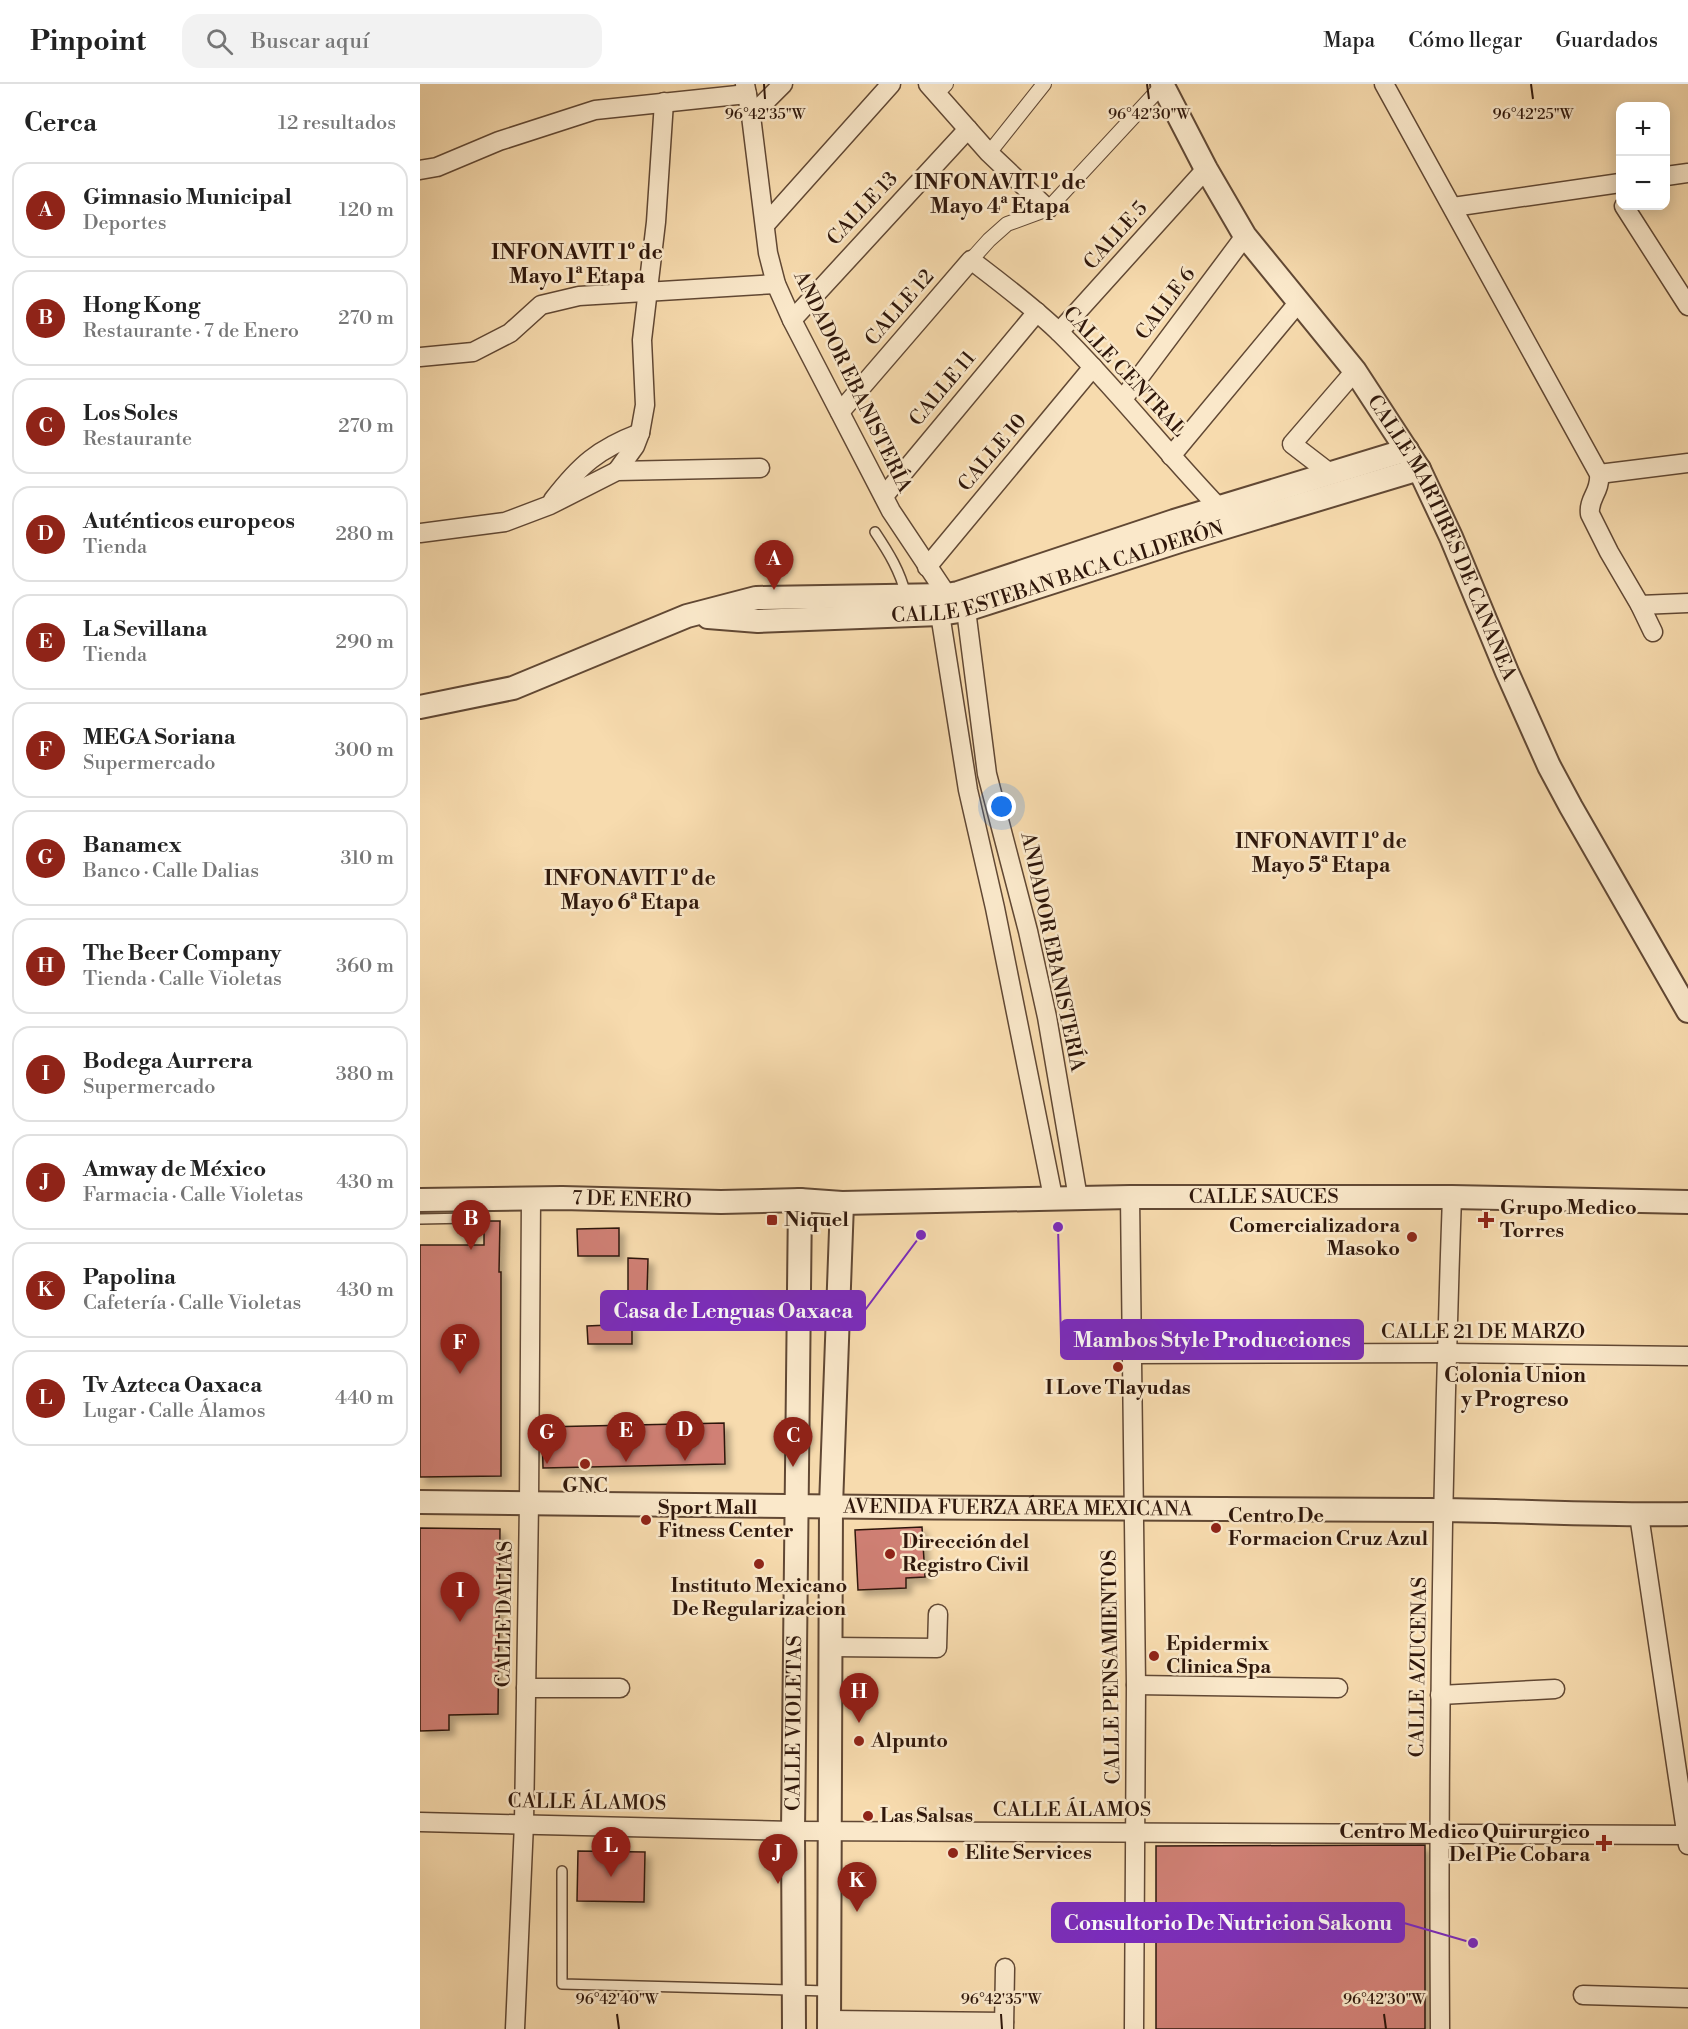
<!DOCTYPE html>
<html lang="es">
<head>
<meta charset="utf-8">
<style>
  body { margin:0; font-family:"Libre Bodoni",serif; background:#f2f2f2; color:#222 }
  .controls { position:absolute; right:18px; top:18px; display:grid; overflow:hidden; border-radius:12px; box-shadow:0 3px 15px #0003 }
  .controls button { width:54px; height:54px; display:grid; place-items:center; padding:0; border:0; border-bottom:2px solid #e0e0e0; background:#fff; color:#222; font:30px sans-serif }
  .you { position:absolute; left:582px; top:723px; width:21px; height:21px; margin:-15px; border:4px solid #fff; border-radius:50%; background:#1a73e8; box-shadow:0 0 0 9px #1a73e833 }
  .badge { display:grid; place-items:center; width:39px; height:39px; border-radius:50%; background:#8f2418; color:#fff; font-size:20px; font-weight:700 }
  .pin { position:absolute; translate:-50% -50px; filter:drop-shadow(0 2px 3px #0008) }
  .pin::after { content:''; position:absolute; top:32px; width:21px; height:18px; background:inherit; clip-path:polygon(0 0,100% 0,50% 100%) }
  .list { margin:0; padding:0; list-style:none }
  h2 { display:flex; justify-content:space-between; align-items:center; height:78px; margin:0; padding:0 24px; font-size:26px }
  h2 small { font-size:20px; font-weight:400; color:#767676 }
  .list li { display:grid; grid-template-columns:39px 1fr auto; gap:18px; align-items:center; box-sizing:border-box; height:96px; margin:0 12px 12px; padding:0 12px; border:2px solid #e0e0e0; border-radius:18px }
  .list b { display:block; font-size:22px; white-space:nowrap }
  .list p { margin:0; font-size:20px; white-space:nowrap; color:#767676 }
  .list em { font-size:20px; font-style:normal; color:#767676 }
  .icon { flex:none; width:33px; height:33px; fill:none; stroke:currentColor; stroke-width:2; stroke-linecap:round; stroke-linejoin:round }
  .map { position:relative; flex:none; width:1268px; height:1945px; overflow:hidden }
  header { display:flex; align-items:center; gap:36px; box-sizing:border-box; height:84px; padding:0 30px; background:#fff; border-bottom:2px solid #e0e0e0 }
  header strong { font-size:28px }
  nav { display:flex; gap:33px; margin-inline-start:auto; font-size:21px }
  .search { width:420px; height:54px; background:#f2f2f2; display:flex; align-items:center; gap:15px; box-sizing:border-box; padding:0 21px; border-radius:18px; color:#767676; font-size:22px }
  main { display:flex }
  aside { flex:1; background:#fff }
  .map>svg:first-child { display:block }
</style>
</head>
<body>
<header>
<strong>Pinpoint</strong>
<div class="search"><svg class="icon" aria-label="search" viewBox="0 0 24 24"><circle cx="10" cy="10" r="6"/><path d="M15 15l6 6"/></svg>Buscar aquí</div>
<nav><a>Mapa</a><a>Cómo llegar</a><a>Guardados</a></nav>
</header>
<main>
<aside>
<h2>Cerca<small>12 resultados</small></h2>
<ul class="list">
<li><span class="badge">A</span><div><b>Gimnasio Municipal</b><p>Deportes</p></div><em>120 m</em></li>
<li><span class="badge">B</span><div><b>Hong Kong</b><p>Restaurante · 7 de Enero</p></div><em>270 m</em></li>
<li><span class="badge">C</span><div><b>Los Soles</b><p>Restaurante</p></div><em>270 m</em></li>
<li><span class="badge">D</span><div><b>Auténticos europeos</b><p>Tienda</p></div><em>280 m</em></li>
<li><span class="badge">E</span><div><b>La Sevillana</b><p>Tienda</p></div><em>290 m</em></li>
<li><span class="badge">F</span><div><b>MEGA Soriana</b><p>Supermercado</p></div><em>300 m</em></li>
<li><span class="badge">G</span><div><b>Banamex</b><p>Banco · Calle Dalias</p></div><em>310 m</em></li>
<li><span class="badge">H</span><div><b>The Beer Company</b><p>Tienda · Calle Violetas</p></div><em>360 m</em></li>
<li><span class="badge">I</span><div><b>Bodega Aurrera</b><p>Supermercado</p></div><em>380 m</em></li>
<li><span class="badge">J</span><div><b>Amway de México</b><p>Farmacia · Calle Violetas</p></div><em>430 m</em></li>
<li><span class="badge">K</span><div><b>Papolina</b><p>Cafetería · Calle Violetas</p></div><em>430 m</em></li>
<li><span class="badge">L</span><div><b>Tv Azteca Oaxaca</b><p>Lugar · Calle Álamos</p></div><em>440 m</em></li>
</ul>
</aside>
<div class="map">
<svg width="1268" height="1945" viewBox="0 0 1268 1945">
  <defs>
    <filter id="shadow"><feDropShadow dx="5.5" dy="5.5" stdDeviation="3" flood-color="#0004"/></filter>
  </defs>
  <rect width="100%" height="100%" fill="#f7dbae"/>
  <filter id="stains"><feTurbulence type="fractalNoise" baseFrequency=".00333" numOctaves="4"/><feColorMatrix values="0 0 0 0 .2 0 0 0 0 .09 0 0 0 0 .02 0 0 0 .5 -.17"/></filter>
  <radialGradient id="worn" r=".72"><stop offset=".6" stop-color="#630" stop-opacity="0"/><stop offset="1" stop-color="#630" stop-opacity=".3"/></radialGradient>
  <!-- building -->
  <g fill="#d08074" stroke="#2f170b" stroke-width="1.5" filter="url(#shadow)">
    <polygon points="64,1137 80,1137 79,1188 81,1188 81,1392 0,1393 0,1161 64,1161"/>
    <polygon points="199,1144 199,1172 158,1172 157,1145"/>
    <polygon points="208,1174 228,1175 227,1209 208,1209"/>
    <polygon points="212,1240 212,1260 168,1260 167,1242"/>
    <polygon points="304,1339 305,1380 123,1384 122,1343"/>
    <polygon points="502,1443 505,1493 486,1494 486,1504 438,1506 435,1446"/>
    <polygon points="0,1444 80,1445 78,1630 29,1631 29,1646 0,1647"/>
    <polygon points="1005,1761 1005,1945 736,1945 736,1762"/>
    <polygon points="158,1767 225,1768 224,1818 157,1817"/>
  </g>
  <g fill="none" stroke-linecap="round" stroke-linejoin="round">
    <!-- service casing -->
    <g stroke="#614834" stroke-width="12">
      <g id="service">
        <path d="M455,448C469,469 480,487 486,511"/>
        <polyline points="0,1135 50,1134 53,1132 56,1117"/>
        <polyline points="142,1787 142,1900 408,1907"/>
      </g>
    </g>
    <!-- pedestrian casing -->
    <g stroke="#614834" stroke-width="16">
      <g id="pedestrian">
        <polyline points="517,9 526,0"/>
        <polyline points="569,69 624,0"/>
        <polyline points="551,176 569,156 587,140 628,125 742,2"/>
      </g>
    </g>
    <!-- minor casing -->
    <g stroke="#614834" stroke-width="21">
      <g id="minor">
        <polyline points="325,0 331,32 348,169 356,200 372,236 471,427 527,511 531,520"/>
        <polyline points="508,0 569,69 628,125"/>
        <path d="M964,0L1179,390C1181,408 1168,414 1170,430L1189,468L1220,521L1233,548"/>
        <polyline points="331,32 363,0"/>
        <polyline points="0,86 17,83 79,57 175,26 327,10"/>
        <polyline points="1246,92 1268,89"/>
        <polyline points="1204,122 1268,222"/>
        <polyline points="1033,123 1200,99"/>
        <polyline points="345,141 471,0"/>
        <polyline points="372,236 548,45"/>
        <polyline points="639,248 786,85"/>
        <polyline points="0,273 53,268 90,249 121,221 159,212 356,200"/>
        <polyline points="703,315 825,152"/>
        <path d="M420,328L551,176C581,199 612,222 640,249C699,307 749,373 807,432"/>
        <polyline points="751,372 878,219"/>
        <polyline points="197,387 215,362 220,349 225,321 222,256 236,138 244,18"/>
        <polyline points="911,390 872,360 935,287"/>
        <polyline points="1179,390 1268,379"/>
        <polyline points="464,412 617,228"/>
        <path d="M133,416C160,381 178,365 220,349"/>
        <polyline points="0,449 85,438 130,421 197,387 340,384"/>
        <polyline points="507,483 673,283"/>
        <polyline points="1220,521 1268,519"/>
        <polyline points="546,526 567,690 608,847 627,933 658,1114"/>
        <polyline points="520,530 548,706 575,824 633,1113"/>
        <polyline points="710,1113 716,1601 714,1945"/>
        <polyline points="713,1270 1026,1269 1268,1272"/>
        <polyline points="1219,1431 1268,1761"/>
        <polyline points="411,1563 517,1564 518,1530"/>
        <polyline points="716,1601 918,1604"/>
        <polyline points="106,1604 200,1604"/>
        <polyline points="1020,1611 1135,1605"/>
        <polyline points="0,1738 373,1747 1268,1751"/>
        <polyline points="1163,1911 1268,1914"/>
        <polyline points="410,1936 584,1938"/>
        <polyline points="95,1945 104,1739 109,1419 111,1115"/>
        <polyline points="584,1945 585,1884"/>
        <path d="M1020,1945C1018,1668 1022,1390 1032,1113"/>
      </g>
    </g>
    <!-- tertiary casing -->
    <g stroke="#614834" stroke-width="26">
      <g id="tertiary">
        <path id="s1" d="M742,0L786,85L825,152L935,287L999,385L1031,453L1087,588L1129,682L1151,723L1268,927"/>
        <path id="s2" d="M288,533L338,537L520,530L546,526L760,457L999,385"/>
        <polyline points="0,623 93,604 267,532 336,514 527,511 538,509 754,437 987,366"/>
        <path id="s3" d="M0,1116L142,1114L301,1118L380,1116L422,1119L710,1113H1032L1268,1118"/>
        <path id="s4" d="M0,1418C336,1422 671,1426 1007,1426C1094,1426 1181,1432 1268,1430"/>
        <path id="s5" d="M374,1945L373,1747L380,1116"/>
        <polyline points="409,1945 411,1422 422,1119"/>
      </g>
    </g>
    <!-- service -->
    <use href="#service" stroke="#fae8ca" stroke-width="9"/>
    <!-- pedestrian -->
    <use href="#pedestrian" stroke="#fae8ca" stroke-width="14"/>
    <!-- minor -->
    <use href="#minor" stroke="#fae8ca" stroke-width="18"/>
    <!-- tertiary -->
    <use href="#tertiary" stroke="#fae8ca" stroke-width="22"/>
  </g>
  <!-- ticks -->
  <path fill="none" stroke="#2f170b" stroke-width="2" d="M344,0L345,15M727,0L729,15M1111,0L1113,15M197,1930L199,1945M581,1930L582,1945M964,1930L966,1945"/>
  <!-- markers -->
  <g fill="#8f2418" stroke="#fae8ca" stroke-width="2">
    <rect x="346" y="1130" width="12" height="12" rx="3"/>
    <path d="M1063 1127h6v6h6v6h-6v6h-6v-6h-6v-6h6z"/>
    <circle cx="992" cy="1153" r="6"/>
    <circle cx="698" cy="1283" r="6"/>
    <circle cx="165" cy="1380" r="6"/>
    <circle cx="226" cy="1436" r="6"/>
    <circle cx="796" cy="1444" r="6"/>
    <circle cx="470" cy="1470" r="6"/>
    <circle cx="339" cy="1480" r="6"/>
    <circle cx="734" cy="1572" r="6"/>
    <circle cx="439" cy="1657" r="6"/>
    <circle cx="448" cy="1732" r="6"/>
    <path d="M1181 1750h6v6h6v6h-6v6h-6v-6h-6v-6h6z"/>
    <circle cx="533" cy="1769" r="6"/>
  </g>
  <g text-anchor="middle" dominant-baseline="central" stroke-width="5" stroke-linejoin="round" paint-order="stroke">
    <!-- street labels -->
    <g font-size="20" fill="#2f170b" stroke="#fae8ca">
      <text transform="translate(443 125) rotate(-47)">CALLE 13</text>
      <text transform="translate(696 152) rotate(-48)">CALLE 5</text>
      <text transform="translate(746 220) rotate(-53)">CALLE 6</text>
      <text transform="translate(480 224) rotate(-49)">CALLE 12</text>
      <text transform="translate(704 288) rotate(47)">CALLE CENTRAL</text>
      <text transform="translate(432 298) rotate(64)">ANDADOR EBANISTERÍA</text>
      <text transform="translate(523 305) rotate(-50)">CALLE 11</text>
      <text transform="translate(573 369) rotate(-50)">CALLE 10</text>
      <text stroke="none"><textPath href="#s1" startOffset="536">CALLE MARTIRES DE CANANEA</textPath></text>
      <text stroke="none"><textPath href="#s2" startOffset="356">CALLE ESTEBAN BACA CALDERÓN</textPath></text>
      <text transform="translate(632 868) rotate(78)">ANDADOR EBANISTERÍA</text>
      <text stroke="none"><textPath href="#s3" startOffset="844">CALLE SAUCES</textPath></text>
      <text stroke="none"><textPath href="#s3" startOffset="212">7 DE ENERO</textPath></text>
      <text x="1063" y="1248">CALLE 21 DE MARZO</text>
      <text stroke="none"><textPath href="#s4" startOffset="598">AVENIDA FUERZA ÁREA MEXICANA</textPath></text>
      <text transform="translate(85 1530) rotate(-89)">CALLE DALIAS</text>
      <text transform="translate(692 1583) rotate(-91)">CALLE PENSAMIENTOS</text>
      <text transform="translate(999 1583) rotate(-89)">CALLE AZUCENAS</text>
      <text stroke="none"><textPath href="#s5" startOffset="306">CALLE VIOLETAS</textPath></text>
      <text transform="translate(167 1719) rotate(1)">CALLE ÁLAMOS</text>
      <text x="652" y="1726">CALLE ÁLAMOS</text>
    </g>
    <!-- poi labels -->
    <g font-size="20" font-weight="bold" fill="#2f170b" stroke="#fae8ca" text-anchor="start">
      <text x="1080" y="1124">Grupo Medico<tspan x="1080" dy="23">Torres</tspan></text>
      <text x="364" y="1136">Niquel</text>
      <text x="980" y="1142" text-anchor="end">Comercializadora<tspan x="980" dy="23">Masoko</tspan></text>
      <text x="698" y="1304" text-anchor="middle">I Love Tlayudas</text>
      <text x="165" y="1402" text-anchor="middle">GNC</text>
      <text x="238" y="1424">Sport Mall<tspan x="238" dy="23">Fitness Center</tspan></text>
      <text x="808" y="1432">Centro De<tspan x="808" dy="23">Formacion Cruz Azul</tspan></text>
      <text x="482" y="1458">Dirección del<tspan x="482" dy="23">Registro Civil</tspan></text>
      <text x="339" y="1502" text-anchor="middle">Instituto Mexicano<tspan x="339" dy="23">De Regularizacion</tspan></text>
      <text x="746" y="1560">Epidermix<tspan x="746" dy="23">Clinica Spa</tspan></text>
      <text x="451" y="1657">Alpunto</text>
      <text x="460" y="1732">Las Salsas</text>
      <text x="1170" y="1748" text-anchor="end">Centro Medico Quirurgico<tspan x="1170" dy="23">Del Pie Cobara</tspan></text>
      <text x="545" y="1769">Elite Services</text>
    </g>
    <!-- neighbourhood labels -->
    <g font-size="21" font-weight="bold" fill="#2f170b" stroke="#fae8ca">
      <text x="580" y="99">INFONAVIT 1º de<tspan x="580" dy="24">Mayo 4ª Etapa</tspan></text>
      <text x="157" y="169">INFONAVIT 1º de<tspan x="157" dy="24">Mayo 1ª Etapa</tspan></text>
      <text x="901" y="758">INFONAVIT 1º de<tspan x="901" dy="24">Mayo 5ª Etapa</tspan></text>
      <text x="210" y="795">INFONAVIT 1º de<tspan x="210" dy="24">Mayo 6ª Etapa</tspan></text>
      <text x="1095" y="1292">Colonia Union<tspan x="1095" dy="24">y Progreso</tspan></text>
    </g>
  </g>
  <g font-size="15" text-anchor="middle" fill="#2f170b" stroke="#fae8ca" stroke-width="5" stroke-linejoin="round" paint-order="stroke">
    <text x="345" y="35">96°42'35"W</text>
    <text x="729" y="35">96°42'30"W</text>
    <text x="1113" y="35">96°42'25"W</text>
    <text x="197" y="1920">96°42'40"W</text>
    <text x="581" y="1920">96°42'35"W</text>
    <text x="964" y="1920">96°42'30"W</text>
  </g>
  <!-- callouts -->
  <path fill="none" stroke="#7b2cbf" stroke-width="2" d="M501 1151L445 1226M638 1143L641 1255M1053 1859L984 1839"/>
  <g fill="#7b2cbf" stroke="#fae8ca" stroke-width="2">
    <circle cx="501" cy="1151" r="6"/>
    <circle cx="638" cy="1143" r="6"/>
    <circle cx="1053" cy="1859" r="6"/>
  </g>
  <g fill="#7b2cbf" stroke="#7b2cbf" stroke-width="2">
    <rect x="181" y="1207" width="264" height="39" rx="6"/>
    <rect x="641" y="1236" width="302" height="39" rx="6"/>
    <rect x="632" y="1819" width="352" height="39" rx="6"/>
  </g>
  <g font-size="21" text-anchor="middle" font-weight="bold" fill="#fff">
    <text x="313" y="1234">Casa de Lenguas Oaxaca</text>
    <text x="792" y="1263">Mambos Style Producciones</text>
    <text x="808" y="1846">Consultorio De Nutricion Sakonu</text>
  </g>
  <rect width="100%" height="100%" filter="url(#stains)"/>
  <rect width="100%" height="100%" fill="url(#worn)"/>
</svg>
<div class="controls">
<button>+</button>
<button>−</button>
</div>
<div class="you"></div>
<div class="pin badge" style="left:354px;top:506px">A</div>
<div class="pin badge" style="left:51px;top:1166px">B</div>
<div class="pin badge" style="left:373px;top:1383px">C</div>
<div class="pin badge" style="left:265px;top:1377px">D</div>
<div class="pin badge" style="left:206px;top:1378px">E</div>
<div class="pin badge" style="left:40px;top:1290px">F</div>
<div class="pin badge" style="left:127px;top:1380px">G</div>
<div class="pin badge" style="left:439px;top:1639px">H</div>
<div class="pin badge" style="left:40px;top:1538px">I</div>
<div class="pin badge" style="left:358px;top:1800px">J</div>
<div class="pin badge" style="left:437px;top:1828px">K</div>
<div class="pin badge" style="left:191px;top:1793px">L</div>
</div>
</main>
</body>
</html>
